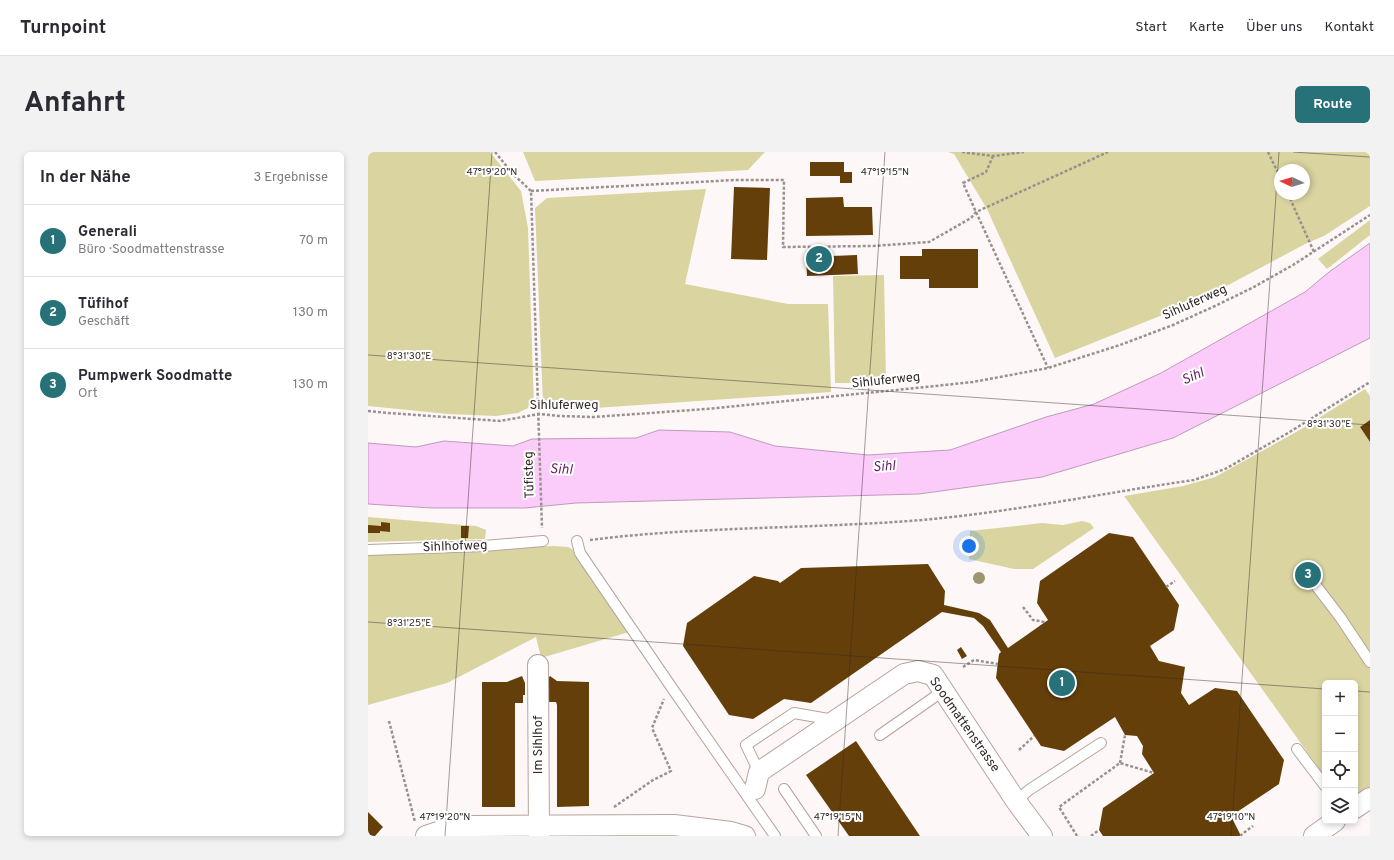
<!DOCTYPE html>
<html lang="de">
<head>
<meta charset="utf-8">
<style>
  body { margin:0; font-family:Overpass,sans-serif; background:#f2f2f3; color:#2b2b33 }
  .controls { position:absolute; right:12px; bottom:12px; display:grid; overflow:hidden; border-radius:6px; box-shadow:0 2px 6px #0003 }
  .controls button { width:36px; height:36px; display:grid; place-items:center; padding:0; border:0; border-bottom:1px solid #e1e1e2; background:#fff; color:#2b2b33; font:20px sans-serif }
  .compass { position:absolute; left:906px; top:12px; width:36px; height:36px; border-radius:50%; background:#fff; box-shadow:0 2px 6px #0003; rotate:274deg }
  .you { position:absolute; left:601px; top:394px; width:14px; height:14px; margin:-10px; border:3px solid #fff; border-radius:50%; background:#1a73e8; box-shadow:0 0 0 6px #1a73e833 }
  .badge { display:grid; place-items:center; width:26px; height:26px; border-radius:50%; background:#277179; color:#fff; font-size:13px; font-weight:700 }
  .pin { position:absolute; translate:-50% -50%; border:2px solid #fff; box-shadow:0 1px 4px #0006 }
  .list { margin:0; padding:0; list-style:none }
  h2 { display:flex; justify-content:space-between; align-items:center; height:52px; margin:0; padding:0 16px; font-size:17px }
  h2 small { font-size:13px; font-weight:400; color:#7c7c81 }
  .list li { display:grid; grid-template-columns:26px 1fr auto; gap:12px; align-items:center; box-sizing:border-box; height:72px; padding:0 16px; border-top:1px solid #e1e1e2 }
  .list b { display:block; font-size:15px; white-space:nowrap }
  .list p { margin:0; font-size:13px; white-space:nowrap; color:#7c7c81 }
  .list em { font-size:13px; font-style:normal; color:#7c7c81 }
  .icon { flex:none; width:22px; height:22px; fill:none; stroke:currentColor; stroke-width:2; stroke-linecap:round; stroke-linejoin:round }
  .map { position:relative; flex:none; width:1002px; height:684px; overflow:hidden; border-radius:6px }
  header { display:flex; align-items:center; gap:24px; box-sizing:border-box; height:56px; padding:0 20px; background:#fff; border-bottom:1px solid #e1e1e2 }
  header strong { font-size:19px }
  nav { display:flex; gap:22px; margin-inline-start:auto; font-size:14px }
  .intro { display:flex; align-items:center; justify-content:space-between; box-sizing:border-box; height:96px; padding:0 24px }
  h1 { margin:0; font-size:28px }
  .button { padding:10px 18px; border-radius:6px; background:#277179; color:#fff; font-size:14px; font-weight:700 }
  main { display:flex; gap:24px; padding:0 24px }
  aside { flex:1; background:#fff; border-radius:6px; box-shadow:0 2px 6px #0003 }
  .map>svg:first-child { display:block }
</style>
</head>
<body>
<header>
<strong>Turnpoint</strong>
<nav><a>Start</a><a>Karte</a><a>Über uns</a><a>Kontakt</a></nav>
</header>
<div class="intro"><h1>Anfahrt</h1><a class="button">Route</a></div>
<main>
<aside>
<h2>In der Nähe<small>3 Ergebnisse</small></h2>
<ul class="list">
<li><span class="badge">1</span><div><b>Generali</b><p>Büro · Soodmattenstrasse</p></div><em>70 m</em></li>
<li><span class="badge">2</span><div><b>Tüfihof</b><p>Geschäft</p></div><em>130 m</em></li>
<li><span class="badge">3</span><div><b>Pumpwerk Soodmatte</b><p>Ort</p></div><em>130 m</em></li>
</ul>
</aside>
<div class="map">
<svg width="1002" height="684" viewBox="0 0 1002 684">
  <rect width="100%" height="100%" fill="#fdf8f7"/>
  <!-- green -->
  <g fill="#d9d4a0" fill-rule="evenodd">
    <polygon points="0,0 122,0 153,39 160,76 166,253 150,261 128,264 80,262 0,254"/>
    <polygon points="155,0 397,0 380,18 167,29"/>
    <path d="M580,0H1002V54L956,84L939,91L832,148L687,206L619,57L586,2ZM912,18H936V42H912Z"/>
    <polygon points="338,37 317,132 420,152 460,152 463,240 183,259 175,252 167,56 179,46"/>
    <polygon points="1002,68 1002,83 959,117 950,107"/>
    <polygon points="516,123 518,231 467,231 465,124"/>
    <polygon points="997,237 1002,244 1002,268 992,275 1002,290 1002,637 991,645 987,642 987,531 957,531 957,625 756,344 815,334 847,325 930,279"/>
    <polygon points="0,365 108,374 118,378 117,387 0,390"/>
    <polygon points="714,369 722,371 726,376 665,417 646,417 601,407 602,379 674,371 695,373"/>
    <polygon points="186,394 200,395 204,397 261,480 173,506 168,485 79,531 0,553 0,401"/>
  </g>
  <!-- water -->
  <polygon fill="#fbcbfa" stroke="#bf9abb" points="1002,91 1002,186 805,286 674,325 551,342 208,351 157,356 64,356 0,352 0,291 48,295 76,289 145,294 164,287 268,286 291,278 362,280 407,294 500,303 582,298 678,265 726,252 793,221 937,140 961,120"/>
  <!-- building -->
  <g fill="#643f0a">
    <polygon points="442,10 476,10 476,20 484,20 484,31 472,31 472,24 442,24"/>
    <polygon points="366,35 402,36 399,108 363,107"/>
    <polygon points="475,45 476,55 504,55 505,83 438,84 438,46"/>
    <polygon points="554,97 610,97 610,136 561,136 561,127 532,127 532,104 554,104"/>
    <polygon points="489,103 490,122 439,124 438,105"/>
    <polygon points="1002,268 1002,290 992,275"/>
    <polygon points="13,370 22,371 22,380 12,379 12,381 0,381 0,373 13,374"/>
    <polygon points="93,374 101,374 100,386 93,386"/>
    <polygon points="741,381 765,385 811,453 806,478 782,494 791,509 817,515 813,541 821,553 847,536 869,539 916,608 911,632 863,664 873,684 735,684 731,678 735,656 786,621 774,602 775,594 769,584 757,583 747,565 696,599 673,594 628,526 631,502 633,500 615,474 606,466 574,460 443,551 416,547 385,567 361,563 315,494 319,471 386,424 410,429 412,431 433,416 560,412 577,439 576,453 611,461 622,468 640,496 680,468 669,451 672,429"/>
    <polygon points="940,412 951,428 940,435 929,419"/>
    <polygon points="593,495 599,504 594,507 589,498"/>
    <polygon points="154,524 157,531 157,543 155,543 155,551 147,551 147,655 114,655 114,530 139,530"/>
    <polygon points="182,524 189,529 221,530 221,654 189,655 189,553 188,550 181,550 181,542 178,542 178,529"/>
    <polygon points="488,589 552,684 481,684 438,623"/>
    <polygon points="0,660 15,675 7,684 0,684"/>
  </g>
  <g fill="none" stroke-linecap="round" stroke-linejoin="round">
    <!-- lane casing -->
    <g stroke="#b8a39e" stroke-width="12">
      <g id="lane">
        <polyline points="209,389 212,401 304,536 407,684"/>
        <polyline points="0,398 116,394 175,389"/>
        <polyline points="946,431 972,465 1002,510"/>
        <polyline points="512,583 575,539"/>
        <polyline points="929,597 957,634"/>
        <polyline points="391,620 378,593 426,561 466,568"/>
        <polyline points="416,637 448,684"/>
        <polyline points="648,649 661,638 733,591"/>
      </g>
    </g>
    <!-- street casing -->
    <g stroke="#b8a39e" stroke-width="22">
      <g id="street">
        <polyline points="170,513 171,684"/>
        <polyline points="387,637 391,620 536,522 550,519 565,523 648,649 674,684"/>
        <polyline points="987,656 1002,646"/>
        <polyline points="58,684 79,677 103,674 306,673 363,680 377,684"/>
        <polyline points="946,684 967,669"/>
      </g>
    </g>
    <!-- path -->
    <g stroke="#98918f" stroke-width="2.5" stroke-dasharray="3 2" stroke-linecap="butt">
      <polyline points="127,0 145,22 163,39 174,376"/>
      <polyline points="594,0 625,4 656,0"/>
      <polyline points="900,0 912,25"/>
      <polyline points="625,4 618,20 595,31 608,60 680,216"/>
      <polyline points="163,39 367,28 416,28 415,95 505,94 561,90 603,66 608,60 740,0"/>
      <polyline points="920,42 946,100"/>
      <polyline points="0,259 21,261 132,269 171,262 191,264 226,265 338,257 529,238 605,230 680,216 752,193 805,173 847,154 884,136 925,113 1002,63"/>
      <path d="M222,388C332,374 444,377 554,368C645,360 735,341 826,328L857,317L920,281L1002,230"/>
      <polyline points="798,435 807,429"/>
      <polyline points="655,455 665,468 677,470"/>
      <polyline points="595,515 606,508 630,512"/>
      <polyline points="21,569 47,670"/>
      <polyline points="651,598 666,584"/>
      <polyline points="752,611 757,583"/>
      <polyline points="246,655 285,628 303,619 284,576 296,547"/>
      <polyline points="709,684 691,655 752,611 786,621"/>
      <polyline points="723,684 731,678"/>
      <polyline points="874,684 873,683 885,674"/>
    </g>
    <!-- lane -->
    <use href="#lane" stroke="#fff" stroke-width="10"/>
    <!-- street -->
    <use href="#street" stroke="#fff" stroke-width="20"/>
  </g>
  <!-- trees -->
  <circle fill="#9c9671" cx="611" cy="426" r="6"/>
  <!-- ticks -->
  <path fill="none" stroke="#322927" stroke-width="1" stroke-opacity="0.45" d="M925,0L1002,5M0,203L1002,273M0,470L957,537M987,539L1002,540M77,684L124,0M470,684L517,0M863,684L911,0"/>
  <g text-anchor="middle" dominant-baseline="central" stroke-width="4" stroke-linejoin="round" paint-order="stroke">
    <!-- street labels -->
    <g font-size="13" fill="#322927" stroke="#fff">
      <text transform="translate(827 151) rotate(-24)">Sihluferweg</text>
      <text transform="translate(518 229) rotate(-6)">Sihluferweg</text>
      <text x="196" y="254">Sihluferweg</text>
      <text transform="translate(162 323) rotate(-92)">Tüfisteg</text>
      <text transform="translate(87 395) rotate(-2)">Sihlhofweg</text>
      <text transform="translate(596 573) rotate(55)">Soodmattenstrasse</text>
      <text transform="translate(171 593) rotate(-90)">Im Sihlhof</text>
    </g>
    <!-- water labels -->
    <g font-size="14" font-style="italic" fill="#621f64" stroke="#fff">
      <text transform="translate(825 225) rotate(-23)">Sihl</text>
      <text transform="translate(516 315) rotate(-4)">Sihl</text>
      <text transform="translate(193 318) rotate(2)">Sihl</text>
    </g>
  </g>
  <g font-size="10" text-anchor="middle" fill="#322927" stroke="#fff" stroke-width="4" stroke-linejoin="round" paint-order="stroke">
    <text x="124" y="23">47°19'20"N</text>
    <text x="517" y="23">47°19'15"N</text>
    <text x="41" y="207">8°31'30"E</text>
    <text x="961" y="275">8°31'30"E</text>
    <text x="41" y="474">8°31'25"E</text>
    <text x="77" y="668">47°19'20"N</text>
    <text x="470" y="668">47°19'15"N</text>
    <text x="863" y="668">47°19'10"N</text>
  </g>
</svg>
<div class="controls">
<button>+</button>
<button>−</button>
<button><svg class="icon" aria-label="locate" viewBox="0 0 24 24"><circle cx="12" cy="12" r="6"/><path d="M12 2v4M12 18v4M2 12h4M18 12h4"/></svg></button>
<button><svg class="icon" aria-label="layers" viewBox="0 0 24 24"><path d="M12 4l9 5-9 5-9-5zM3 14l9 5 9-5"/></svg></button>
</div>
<svg class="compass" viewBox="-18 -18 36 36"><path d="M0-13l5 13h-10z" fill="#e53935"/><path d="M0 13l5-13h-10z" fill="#7c7c81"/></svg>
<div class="you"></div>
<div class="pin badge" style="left:694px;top:531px">1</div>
<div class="pin badge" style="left:451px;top:107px">2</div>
<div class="pin badge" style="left:940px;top:423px">3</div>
</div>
</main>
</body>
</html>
